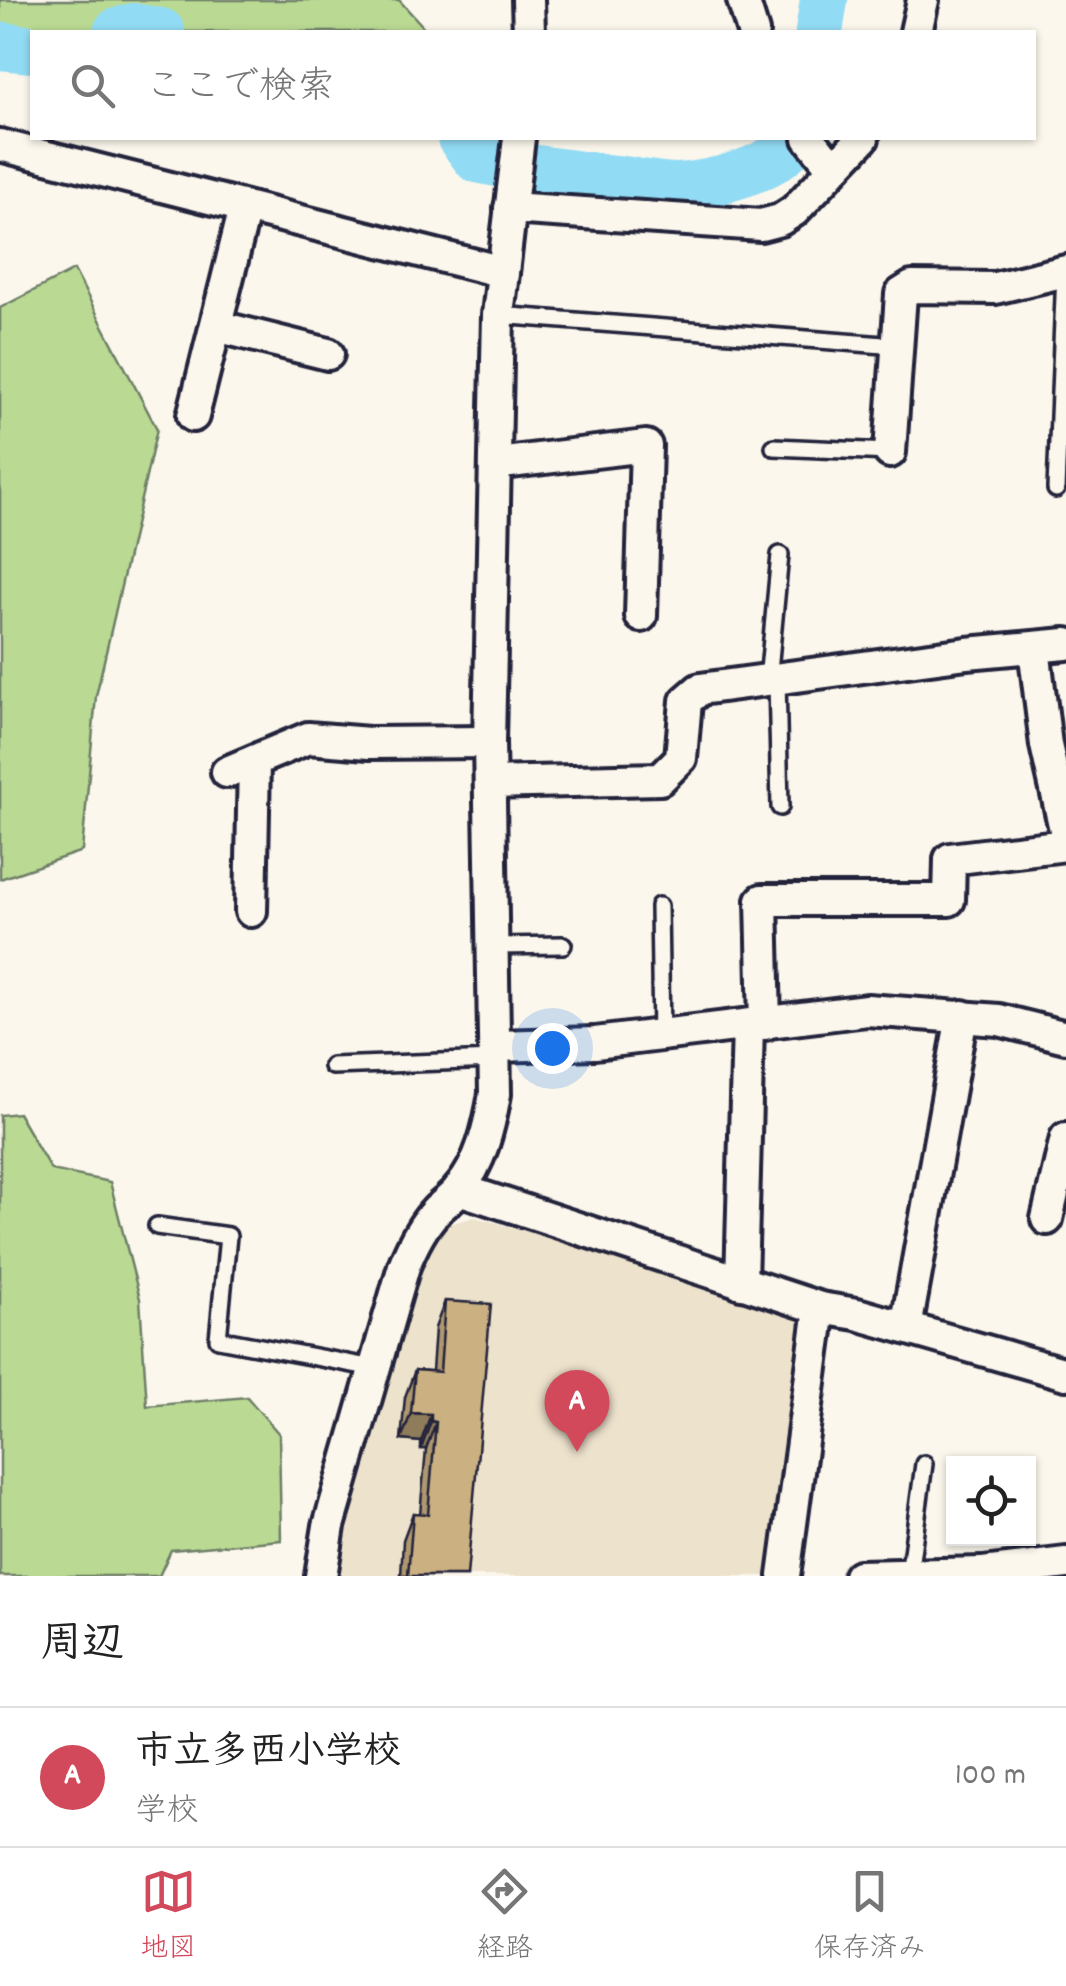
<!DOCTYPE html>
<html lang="ja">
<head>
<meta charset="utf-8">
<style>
  body { margin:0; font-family:Dekko,"Klee One",sans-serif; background:#f2f2f2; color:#222 }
  .controls { position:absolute; right:30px; bottom:30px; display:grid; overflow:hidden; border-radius:0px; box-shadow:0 2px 8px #0004 }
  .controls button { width:90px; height:90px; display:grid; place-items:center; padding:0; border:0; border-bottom:2px solid #e0e0e0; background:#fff; color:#222; font:50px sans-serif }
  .you { position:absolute; left:552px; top:1048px; width:35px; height:35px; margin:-25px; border:8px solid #fff; border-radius:50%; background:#1a73e8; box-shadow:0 0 0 15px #1a73e833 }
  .badge { display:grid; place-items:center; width:65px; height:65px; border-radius:50%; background:#d1495b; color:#fff; font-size:32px; font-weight:700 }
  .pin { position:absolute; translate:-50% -82px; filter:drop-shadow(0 2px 5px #0008) }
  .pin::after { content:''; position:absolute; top:52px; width:35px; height:30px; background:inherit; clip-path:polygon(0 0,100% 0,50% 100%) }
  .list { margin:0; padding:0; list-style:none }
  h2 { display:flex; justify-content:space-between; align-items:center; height:130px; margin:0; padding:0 40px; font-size:42px }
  h2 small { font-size:32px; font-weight:400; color:#767676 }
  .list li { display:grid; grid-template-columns:65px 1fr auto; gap:30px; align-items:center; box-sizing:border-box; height:140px; padding:0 40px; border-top:2px solid #e0e0e0 }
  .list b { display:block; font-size:38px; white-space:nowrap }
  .list p { margin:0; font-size:32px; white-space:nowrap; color:#767676 }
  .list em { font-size:32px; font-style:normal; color:#767676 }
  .icon { flex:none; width:55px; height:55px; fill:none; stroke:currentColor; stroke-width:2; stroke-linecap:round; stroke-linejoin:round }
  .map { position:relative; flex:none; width:1066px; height:1576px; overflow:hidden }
  .search { position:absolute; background:#fff; box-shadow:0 2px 8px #0004; left:30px; right:30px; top:30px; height:110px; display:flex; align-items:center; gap:25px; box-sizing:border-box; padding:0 35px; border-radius:0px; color:#767676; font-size:38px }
  .sheet { height:270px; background:#fff }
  nav { display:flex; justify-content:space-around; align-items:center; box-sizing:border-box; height:140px; border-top:2px solid #e0e0e0; background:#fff; font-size:28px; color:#767676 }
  nav a { display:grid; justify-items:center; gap:5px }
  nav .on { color:#d1495b }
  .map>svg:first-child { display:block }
</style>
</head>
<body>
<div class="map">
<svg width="1066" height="1576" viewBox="0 0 1066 1576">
  <rect width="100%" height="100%" fill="#fbf7ec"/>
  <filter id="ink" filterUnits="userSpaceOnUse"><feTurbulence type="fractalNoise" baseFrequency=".01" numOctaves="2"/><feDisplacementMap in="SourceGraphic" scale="20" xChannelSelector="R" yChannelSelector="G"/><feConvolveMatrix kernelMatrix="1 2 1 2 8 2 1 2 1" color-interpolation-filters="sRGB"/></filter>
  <g filter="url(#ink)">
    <!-- built -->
    <polygon fill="#ede2cc" points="475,1217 561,1241 799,1317 807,1329 773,1576 335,1576 346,1511 419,1253 428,1239 445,1225"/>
    <!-- green -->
    <g fill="#bada93" stroke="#6e7e67" stroke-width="2.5">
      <polygon points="0,0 399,0 428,32 32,32 32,62 0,56"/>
      <polygon points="74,270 157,429 96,696 82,851 0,879 0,308"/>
      <polygon points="18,1113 51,1170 110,1182 140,1299 147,1406 247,1397 279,1434 281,1540 171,1550 159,1576 0,1576 0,1115"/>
    </g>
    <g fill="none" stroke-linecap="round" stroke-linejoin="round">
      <!-- river -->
      <g stroke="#92dbf4" stroke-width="48">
        <polyline points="117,32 133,27 161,32"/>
        <polyline points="819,32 824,0"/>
        <polyline points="0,46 32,49"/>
        <path d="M461,138L477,159C523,169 569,173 615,179C635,181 657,187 677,187C709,186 781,168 795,138"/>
      </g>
      <!-- service casing -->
      <g stroke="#22223b" stroke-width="22">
        <g id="service">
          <polyline points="498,315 897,346"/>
          <polyline points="774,447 890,452"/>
          <polyline points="1056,489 1065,272"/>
          <polyline points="768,681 780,555"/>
          <polyline points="777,681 780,807"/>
          <polyline points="659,906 661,1036"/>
          <polyline points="493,946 563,945"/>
          <polyline points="332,1066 495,1060"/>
          <polyline points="157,1226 228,1236 218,1339 374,1368"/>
          <polyline points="909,1575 924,1464"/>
        </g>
      </g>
      <!-- minor casing -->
      <g stroke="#22223b" stroke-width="38">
        <g id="minor">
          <polyline points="528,0 529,32"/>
          <polyline points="743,0 753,32"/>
          <polyline points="916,32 923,0"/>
          <polyline points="809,138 833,168"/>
          <polyline points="0,145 503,272"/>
          <polyline points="510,208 761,225 780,220 794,211 863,138"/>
          <polyline points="216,326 328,354"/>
          <polyline points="193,416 245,208"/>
          <polyline points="890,452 901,294 912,287 995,288 1066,271"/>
          <polyline points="495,464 646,446 641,616"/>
          <polyline points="1034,648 1046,745 1066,834"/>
          <polyline points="227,772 308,738 369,743 489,742"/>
          <polyline points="490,783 660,779 681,758 686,701 700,689 967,653 1066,644"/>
          <polyline points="251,911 254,761"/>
          <polyline points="765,1024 762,900 949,900 950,859 1066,845"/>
          <polyline points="495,1046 595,1043 867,1010 999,1020 1066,1037"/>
          <polyline points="459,1189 820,1308 857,1314 1066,1374"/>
          <polyline points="1047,1219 1066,1138"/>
          <polyline points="741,1283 748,1026"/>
          <polyline points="906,1328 962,1016"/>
          <path d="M321,1576L329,1526L404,1266C412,1246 421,1227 436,1211C443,1204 452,1198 459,1189C481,1163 489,1128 495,1094L489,742L498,315L519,138"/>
          <polyline points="784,1576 820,1308"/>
          <polyline points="859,1576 983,1573"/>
          <polyline points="982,1576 983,1573 1066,1563"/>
        </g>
      </g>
      <!-- service -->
      <use href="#service" stroke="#fbf7ec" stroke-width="15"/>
      <!-- minor -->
      <use href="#minor" stroke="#fbf7ec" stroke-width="30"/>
    </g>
    <!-- wall -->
    <polygon fill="#af986f" stroke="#22223b" stroke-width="2.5" points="445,1301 467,1576 401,1576 403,1540 413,1513 420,1514 426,1449 421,1449 421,1442 401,1440 405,1397 415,1370 432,1371 435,1328"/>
    <!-- shaded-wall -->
    <g fill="#8e7c5a" stroke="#22223b" stroke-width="2.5">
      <polygon points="411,1413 431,1414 421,1442 401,1440"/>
      <polygon points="431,1421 436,1422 426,1449 421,1449"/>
    </g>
    <!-- building -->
    <polygon fill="#cbb181" stroke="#22223b" stroke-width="2.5" points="445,1301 491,1304 467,1576 408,1576 413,1513 428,1514 436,1422 431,1421 431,1414 411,1413 415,1370 440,1372"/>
  </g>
</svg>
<div class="controls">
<button><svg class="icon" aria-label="locate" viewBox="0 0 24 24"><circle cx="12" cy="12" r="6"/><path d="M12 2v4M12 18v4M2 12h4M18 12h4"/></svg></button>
</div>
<div class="you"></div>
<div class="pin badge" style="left:577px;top:1452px">A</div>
<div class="search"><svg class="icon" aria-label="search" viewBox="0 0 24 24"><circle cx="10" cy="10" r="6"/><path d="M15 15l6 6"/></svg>ここで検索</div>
</div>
<section class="sheet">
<h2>周辺<small></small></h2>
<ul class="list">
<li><span class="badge">A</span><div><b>市立多西小学校</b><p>学校</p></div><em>100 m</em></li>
</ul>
</section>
<nav>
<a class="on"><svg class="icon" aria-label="map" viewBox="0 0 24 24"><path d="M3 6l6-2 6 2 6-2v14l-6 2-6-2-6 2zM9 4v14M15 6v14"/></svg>地図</a>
<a><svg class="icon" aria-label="directions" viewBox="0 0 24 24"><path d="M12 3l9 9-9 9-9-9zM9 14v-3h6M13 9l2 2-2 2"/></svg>経路</a>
<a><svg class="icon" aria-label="saved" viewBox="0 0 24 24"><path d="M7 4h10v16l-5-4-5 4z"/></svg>保存済み</a>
</nav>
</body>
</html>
